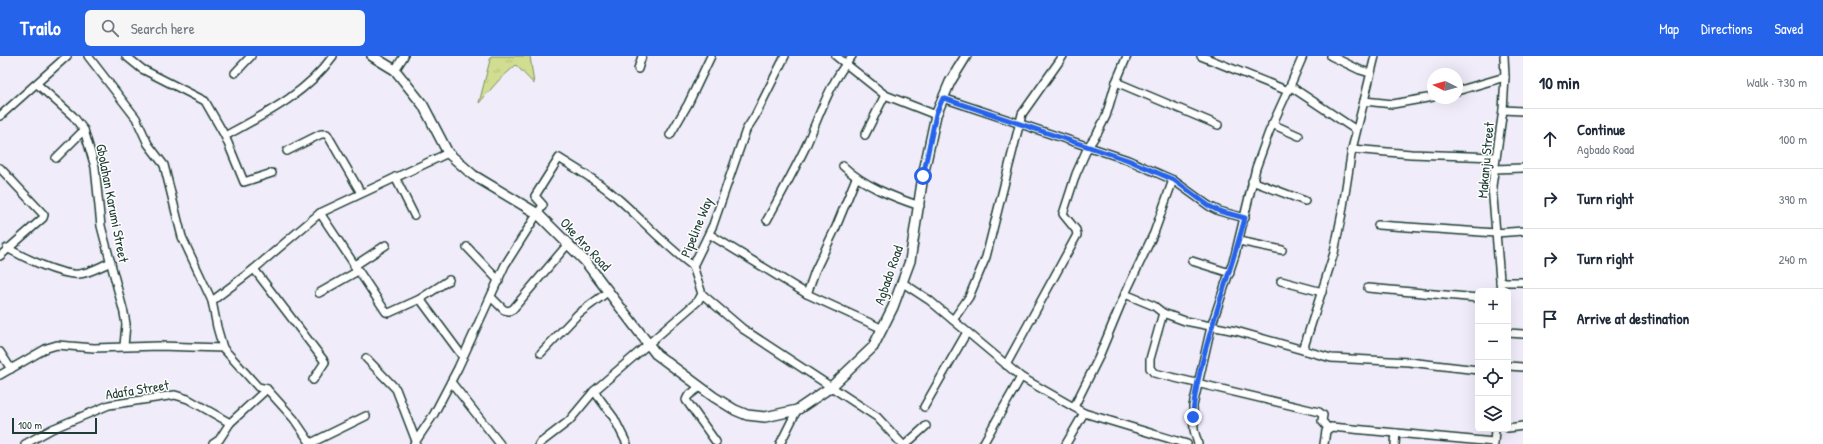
<!DOCTYPE html>
<html lang="en">
<head>
<meta charset="utf-8">
<style>
  body { margin:0; font-family:"Patrick Hand",sans-serif; background:#f6f6f7; color:#1f2937 }
  .controls { position:absolute; right:12px; bottom:12px; display:grid; overflow:hidden; border-radius:6px; box-shadow:0 4px 16px #0002 }
  .controls button { width:36px; height:36px; display:grid; place-items:center; padding:0; border:0; border-bottom:1px solid #e0e1e3; background:#fff; color:#1f2937; font:20px sans-serif }
  .compass { position:absolute; left:1427px; top:12px; width:36px; height:36px; border-radius:50%; background:#fff; box-shadow:0 4px 16px #0002; rotate:275deg }
  .scale { position:absolute; left:12px; bottom:10px; width:85px; box-sizing:border-box; padding-left:4px; border:2px solid #1f3d34; border-top:0; font-size:11px; line-height:14px; white-space:nowrap; color:#1f3d34; -webkit-text-stroke:3px #fff; paint-order:stroke }
  .stop { position:absolute; width:12px; height:12px; margin:-9px; border:3px solid #2563eb; border-radius:50%; background:#fff }
  .stop.end { background:#2563eb; border-color:#fff; box-shadow:0 1px 4px #0008 }
  .list { margin:0; padding:0; list-style:none }
  h2 { display:flex; justify-content:space-between; align-items:center; height:52px; margin:0; padding:0 16px; font-size:17px }
  h2 small { font-size:13px; font-weight:400; color:#747a83 }
  .list li { display:grid; grid-template-columns:26px 1fr auto; gap:12px; align-items:center; box-sizing:border-box; height:60px; padding:0 16px; border-top:1px solid #e0e1e3 }
  .list b { display:block; font-size:15px; white-space:nowrap }
  .list p { margin:0; font-size:13px; white-space:nowrap; color:#747a83 }
  .list em { font-size:13px; font-style:normal; color:#747a83 }
  .icon { flex:none; width:22px; height:22px; fill:none; stroke:currentColor; stroke-width:2; stroke-linecap:round; stroke-linejoin:round }
  .map { position:relative; flex:none; width:1523px; height:388px; overflow:hidden }
  header { display:flex; align-items:center; gap:24px; box-sizing:border-box; height:56px; padding:0 20px; background:#2563eb; color:#fff }
  header strong { font-size:19px }
  nav { display:flex; gap:22px; margin-inline-start:auto; font-size:14px }
  .search { width:280px; height:36px; background:#f6f6f7; display:flex; align-items:center; gap:10px; box-sizing:border-box; padding:0 14px; border-radius:6px; color:#747a83; font-size:15px }
  main { display:flex }
  aside { flex:1; background:#fff }
  .map>svg:first-child { display:block }
</style>
</head>
<body>
<header>
<strong>Trailo</strong>
<div class="search"><svg class="icon" aria-label="search" viewBox="0 0 24 24"><circle cx="10" cy="10" r="6"/><path d="M15 15l6 6"/></svg>Search here</div>
<nav><a>Map</a><a>Directions</a><a>Saved</a></nav>
</header>
<main>
<div class="map">
<svg width="1523" height="388" viewBox="0 0 1523 388">
  <defs>
    <pattern id="grass-tufts" width="24" height="20" patternUnits="userSpaceOnUse"><rect width="24" height="20" fill="#d1de91"/><path d="M3 7l-1-3M5 7V3M7 7l1-3M15 17l-1-3M17 17v-4M19 17l1-3" fill="none" stroke="#b3bf7e"/></pattern>
  </defs>
  <rect width="100%" height="100%" fill="#f0ecfa"/>
  <filter id="ink" filterUnits="userSpaceOnUse"><feTurbulence type="fractalNoise" baseFrequency=".025" numOctaves="2"/><feDisplacementMap in="SourceGraphic" scale="8" xChannelSelector="R" yChannelSelector="G"/><feConvolveMatrix kernelMatrix="1 2 1 2 8 2 1 2 1" color-interpolation-filters="sRGB"/></filter>
  <g filter="url(#ink)">
    <!-- grass -->
    <polygon fill="url(#grass-tufts)" stroke="#788e62" points="491,0 530,0 534,28 516,9 498,25 479,47"/>
    <g fill="none" stroke-linecap="round" stroke-linejoin="round">
      <!-- street casing -->
      <g stroke="#1f3d34" stroke-width="10">
        <g id="street">
          <polyline points="88,0 136,62 148,88 164,109 182,181 212,245 217,271 223,292 258,331 267,333 294,363 311,388"/>
          <polyline points="126,0 142,13 205,45 225,80 244,126 272,117"/>
          <polyline points="836,0 885,39 936,59"/>
          <polyline points="1201,0 1288,35"/>
          <polyline points="1331,0 1360,14 1370,17"/>
          <polyline points="638,13 642,0"/>
          <polyline points="395,14 404,0"/>
          <polyline points="235,17 251,0"/>
          <polyline points="1116,26 1218,69"/>
          <polyline points="37,28 73,60 84,74 95,111 101,170 124,257 126,268 124,290"/>
          <polyline points="1290,30 1303,0"/>
          <polyline points="1457,35 1505,21"/>
          <polyline points="943,42 1128,104 1173,124 1209,150 1219,155 1245,162"/>
          <polyline points="1364,45 1375,0"/>
          <polyline points="1503,54 1523,55"/>
          <polyline points="0,60 67,0"/>
          <polyline points="1272,68 1299,80"/>
          <polyline points="670,79 688,48 711,0"/>
          <polyline points="865,79 885,39"/>
          <path d="M225,80C265,58 306,38 333,0"/>
          <polyline points="1352,93 1411,98 1496,101"/>
          <polyline points="287,95 321,78 327,78 361,137"/>
          <polyline points="56,102 84,74"/>
          <path d="M843,110C864,130 893,141 920,150"/>
          <polyline points="0,112 44,159 43,162 0,200"/>
          <polyline points="1494,113 1523,112"/>
          <polyline points="395,121 414,159"/>
          <polyline points="1252,125 1305,145"/>
          <polyline points="320,157 386,256 389,257 420,243 449,224"/>
          <path d="M767,164C780,140 794,115 806,90C819,60 830,26 852,0"/>
          <polyline points="1378,169 1496,177 1523,175"/>
          <polyline points="709,178 807,238 883,273"/>
          <polyline points="1239,185 1282,194"/>
          <polyline points="467,191 499,225"/>
          <path d="M7,192C23,201 61,220 79,218C90,217 101,210 111,206"/>
          <polyline points="1192,205 1230,217"/>
          <polyline points="354,210 386,189"/>
          <polyline points="254,213 325,306 313,324"/>
          <polyline points="1281,225 1322,236"/>
          <polyline points="1500,226 1523,226"/>
          <polyline points="903,227 929,244 1021,321 1084,357 1187,388"/>
          <polyline points="1368,232 1478,242"/>
          <polyline points="1501,235 1492,130 1503,54 1505,21 1504,0"/>
          <polyline points="319,237 358,215"/>
          <polyline points="702,238 743,273 877,361 902,388"/>
          <polyline points="807,238 815,215 836,171 856,122"/>
          <polyline points="1125,238 1154,250 1163,257 1185,265 1236,275 1331,302 1409,306 1478,314"/>
          <polyline points="491,241 504,254 509,255 513,253 568,188"/>
          <polyline points="420,243 463,301"/>
          <polyline points="212,245 254,213 320,157 448,97"/>
          <polyline points="1163,257 1150,303 1150,312 1154,317 1319,356 1323,359 1322,365 1328,372"/>
          <polyline points="953,264 969,241 986,201 1022,58 1063,0"/>
          <polyline points="1508,277 1523,278"/>
          <polyline points="1303,294 1334,197 1342,157 1352,93 1364,45 1393,48 1433,41"/>
          <polyline points="0,296 11,313"/>
          <polyline points="541,297 578,258 609,235"/>
          <polyline points="366,302 396,333 416,385"/>
          <polyline points="1006,309 1077,179 1076,174 1063,158 1076,118 1088,91 1098,76 1106,60 1116,26 1127,0"/>
          <polyline points="1508,310 1523,311"/>
          <polyline points="0,319 47,292 57,289 94,292 159,290 223,292"/>
          <polyline points="451,326 500,388"/>
          <polyline points="700,331 688,340 686,344 716,386"/>
          <polyline points="594,335 614,362 627,388"/>
          <polyline points="924,351 967,276"/>
          <polyline points="1074,351 1098,303 1125,238 1154,177 1173,124"/>
          <polyline points="1508,372 1523,370"/>
          <polyline points="311,387 366,360"/>
          <polyline points="25,388 52,373 109,349 175,339 188,343 230,367"/>
          <polyline points="213,388 219,384 230,367 267,333"/>
          <path d="M414,388L434,358L458,312L505,209L543,149L535,140L559,102C578,114 598,125 615,140C642,163 664,189 693,210"/>
          <polyline points="539,388 569,365 594,335 698,245 702,238 693,210 713,169 746,74 755,60 785,0"/>
          <polyline points="780,388 797,354"/>
          <polyline points="906,388 926,370"/>
          <polyline points="983,388 1021,321"/>
          <polyline points="1066,388 1084,357"/>
          <polyline points="1198,388 1194,374 1193,350 1211,271 1235,199 1256,112 1269,76 1290,30 1356,74"/>
          <polyline points="1324,388 1326,375 1331,371 1494,386"/>
          <polyline points="1395,388 1396,377"/>
          <polyline points="1494,388 1495,373"/>
        </g>
      </g>
      <!-- secondary casing -->
      <g stroke="#1f3d34" stroke-width="12">
        <polyline id="secondary" points="372,0 395,14 423,49 448,97 473,119 538,158 585,205 656,298 714,341 735,354 747,359 765,361 797,354 831,331 873,291 893,251 910,205 923,120 936,59 950,26 966,0"/>
      </g>
      <!-- street -->
      <use href="#street" stroke="#fff" stroke-width="7"/>
      <!-- secondary -->
      <use href="#secondary" stroke="#fff" stroke-width="9"/>
    </g>
  </g>
  <g fill="none" stroke-linecap="round" stroke-linejoin="round" filter="url(#ink)">
    <!-- route -->
    <path stroke="#2563eb" stroke-width="5" d="M923,120L936,58L943,42L1128,104L1174,124L1209,150L1219,155L1245,162C1232,211 1214,258 1202,307C1198,325 1193,343 1193,361"/>
  </g>
  <g text-anchor="middle" dominant-baseline="central" stroke-width="3" stroke-linejoin="round" paint-order="stroke">
    <!-- street labels -->
    <g font-size="14" fill="#1f3d34" stroke="#fff">
      <text transform="translate(1485 104) rotate(-85)">Makanju Street</text>
      <text transform="translate(113 147) rotate(79)">Gbolahan Karumi Street</text>
      <text transform="translate(696 171) rotate(-68)">Pipeline Way</text>
      <text transform="translate(586 188) rotate(47)">Oke Aro Road</text>
      <text transform="translate(888 219) rotate(-71)">Agbado Road</text>
      <text transform="translate(137 333) rotate(-9)">Adafa Street</text>
    </g>
  </g>
</svg>
<div class="controls">
<button>+</button>
<button>−</button>
<button><svg class="icon" aria-label="locate" viewBox="0 0 24 24"><circle cx="12" cy="12" r="6"/><path d="M12 2v4M12 18v4M2 12h4M18 12h4"/></svg></button>
<button><svg class="icon" aria-label="layers" viewBox="0 0 24 24"><path d="M12 4l9 5-9 5-9-5zM3 14l9 5 9-5"/></svg></button>
</div>
<svg class="compass" viewBox="-18 -18 36 36"><path d="M0-13l5 13h-10z" fill="#e53935"/><path d="M0 13l5-13h-10z" fill="#747a83"/></svg>
<div class="scale">100 m</div>
<div class="stop" style="left:923px;top:120px"></div>
<div class="stop end" style="left:1193px;top:361px"></div>
</div>
<aside>
<h2>10 min<small>Walk · 730 m</small></h2>
<ul class="list">
<li><svg class="icon" aria-label="ahead" viewBox="0 0 24 24"><path d="M12 20V5M6 11l6-6 6 6"/></svg><div><b>Continue</b><p>Agbado Road</p></div><em>100 m</em></li>
<li><svg class="icon" aria-label="right" viewBox="0 0 24 24"><path d="M7 20v-9h11M14 6l5 5-5 5"/></svg><div><b>Turn right</b></div><em>390 m</em></li>
<li><svg class="icon" aria-label="right" viewBox="0 0 24 24"><path d="M7 20v-9h11M14 6l5 5-5 5"/></svg><div><b>Turn right</b></div><em>240 m</em></li>
<li><svg class="icon" aria-label="arrive" viewBox="0 0 24 24"><path d="M6 21V4h12l-3 4 3 4H6"/></svg><div><b>Arrive at destination</b></div></li>
</ul>
</aside>
</main>
</body>
</html>
